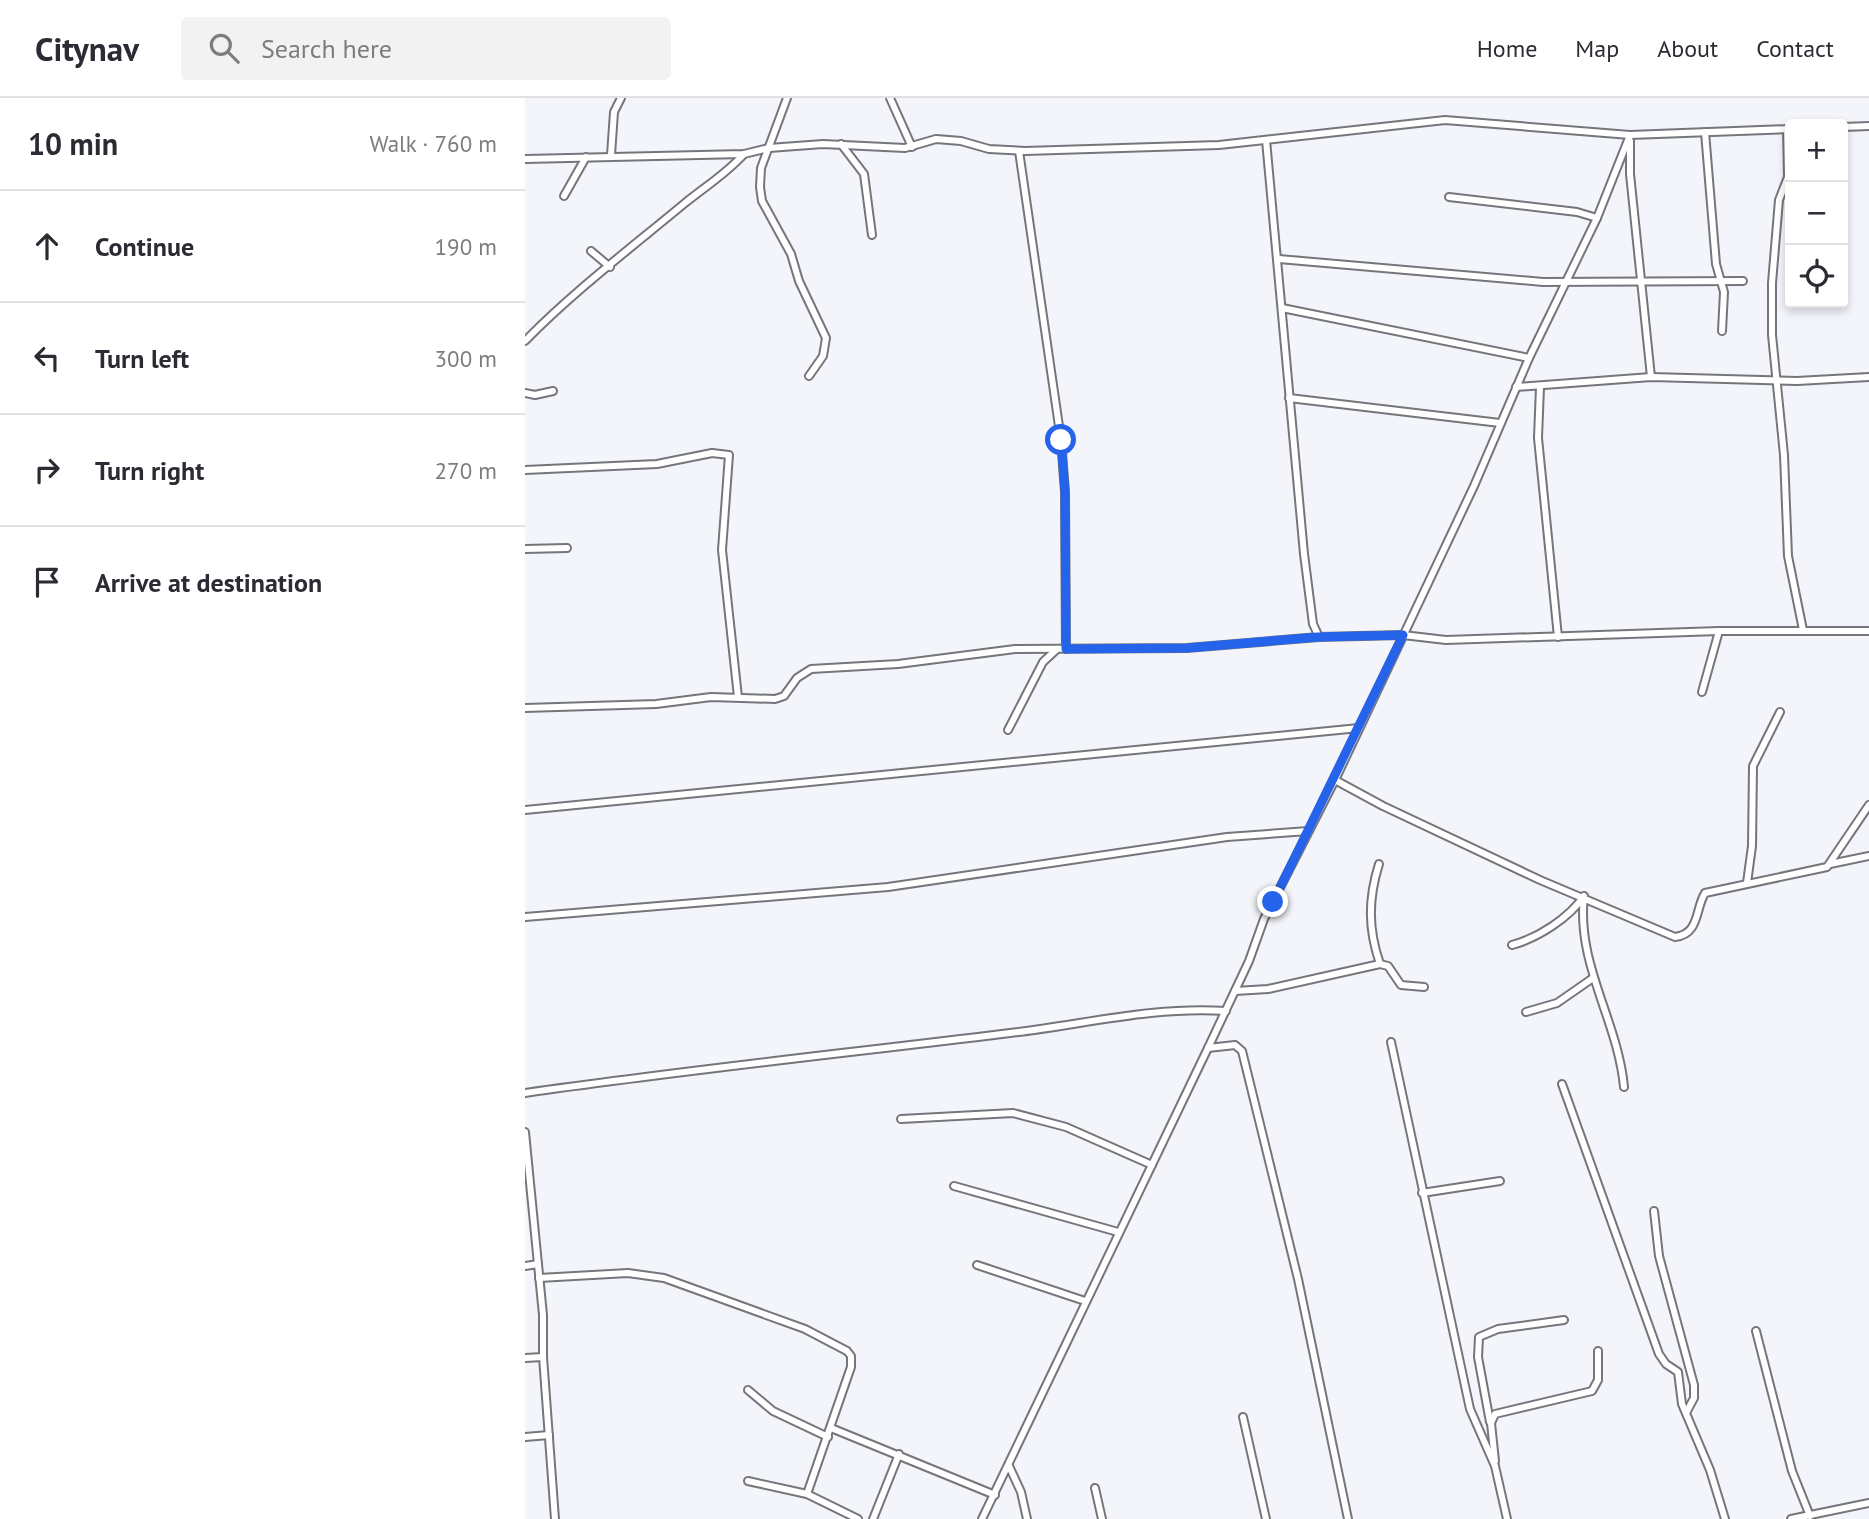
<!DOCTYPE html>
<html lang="en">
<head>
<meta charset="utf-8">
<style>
  body { margin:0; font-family:"PT Sans",sans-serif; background:#f2f2f3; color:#2b2b33 }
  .controls { position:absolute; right:21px; top:21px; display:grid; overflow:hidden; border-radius:7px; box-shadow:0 4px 10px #0003 }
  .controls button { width:63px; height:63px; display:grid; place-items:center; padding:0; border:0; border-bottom:2px solid #e1e1e2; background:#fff; color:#2b2b33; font:35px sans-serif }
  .stop { position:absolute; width:21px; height:21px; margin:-16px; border:5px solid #2563eb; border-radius:50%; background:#fff }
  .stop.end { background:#2563eb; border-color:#fff; box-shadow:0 2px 7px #0008 }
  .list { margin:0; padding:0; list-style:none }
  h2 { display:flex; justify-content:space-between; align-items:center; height:91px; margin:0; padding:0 28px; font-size:30px }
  h2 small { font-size:23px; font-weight:400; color:#7c7c81 }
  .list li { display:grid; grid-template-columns:46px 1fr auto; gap:21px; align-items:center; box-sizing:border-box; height:112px; padding:0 28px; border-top:2px solid #e1e1e2 }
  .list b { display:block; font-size:26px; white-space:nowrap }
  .list em { font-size:23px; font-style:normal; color:#7c7c81 }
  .icon { flex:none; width:38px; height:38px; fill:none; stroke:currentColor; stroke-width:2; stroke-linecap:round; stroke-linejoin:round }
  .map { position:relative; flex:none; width:1344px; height:1421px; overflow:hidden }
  header { display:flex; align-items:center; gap:42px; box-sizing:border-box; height:98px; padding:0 35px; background:#fff; border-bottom:2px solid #e1e1e2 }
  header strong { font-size:33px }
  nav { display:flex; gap:38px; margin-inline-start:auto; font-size:24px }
  .search { width:490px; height:63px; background:#f2f2f3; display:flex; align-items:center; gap:18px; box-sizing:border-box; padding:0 24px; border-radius:7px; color:#7c7c81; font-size:26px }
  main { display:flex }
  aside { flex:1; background:#fff }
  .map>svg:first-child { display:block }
</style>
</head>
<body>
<header>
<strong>Citynav</strong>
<div class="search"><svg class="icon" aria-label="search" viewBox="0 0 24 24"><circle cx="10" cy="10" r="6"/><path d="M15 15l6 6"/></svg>Search here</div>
<nav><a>Home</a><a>Map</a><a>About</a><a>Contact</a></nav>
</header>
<main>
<aside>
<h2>10 min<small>Walk · 760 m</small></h2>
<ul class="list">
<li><svg class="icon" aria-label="ahead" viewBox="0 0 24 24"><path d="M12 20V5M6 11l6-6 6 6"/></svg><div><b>Continue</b></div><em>190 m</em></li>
<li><svg class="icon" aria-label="left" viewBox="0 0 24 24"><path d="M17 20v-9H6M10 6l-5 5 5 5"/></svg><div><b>Turn left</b></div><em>300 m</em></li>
<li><svg class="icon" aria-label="right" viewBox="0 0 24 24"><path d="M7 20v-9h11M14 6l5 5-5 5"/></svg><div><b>Turn right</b></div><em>270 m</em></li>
<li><svg class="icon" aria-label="arrive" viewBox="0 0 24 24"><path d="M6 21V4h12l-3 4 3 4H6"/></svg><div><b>Arrive at destination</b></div></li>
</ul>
</aside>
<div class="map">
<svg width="1344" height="1421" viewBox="0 0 1344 1421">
  <rect width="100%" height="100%" fill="#f3f5fb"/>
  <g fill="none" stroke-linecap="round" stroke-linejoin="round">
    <!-- minor casing -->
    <g stroke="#74767b" stroke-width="10">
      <g id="minor">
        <polyline points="262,0 236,70 235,89 237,103 266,156 274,183 301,240 298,258 284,278"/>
        <polyline points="365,0 387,49"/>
        <polyline points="1318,29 1344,28"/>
        <polyline points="1262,31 1263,79 1254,102 1247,185 1247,237 1259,357 1263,458 1278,532"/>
        <polyline points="1180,34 1191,166 1199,194 1197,233"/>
        <polyline points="741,42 779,456 788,526 794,539 878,537 921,542 1194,533 1344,533"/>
        <polyline points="1105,43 1105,76 1126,279"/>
        <polyline points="316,46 339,76 347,137"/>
        <polyline points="494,53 536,342 540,394 541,551"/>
        <polyline points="86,57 89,14 96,0"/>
        <polyline points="0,61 219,56 244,50 298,46 380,50 411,41 436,43 464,51 500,53 694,47 920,22 1105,37 1265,31"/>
        <polyline points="39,98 61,59"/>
        <polyline points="924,99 1052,114 1072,120"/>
        <polyline points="66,153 85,169"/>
        <polyline points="754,161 1018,184 1218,183"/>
        <polyline points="757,210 1004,260"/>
        <path d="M0,243C48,194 107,149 160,105C181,88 201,76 219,56"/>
        <polyline points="991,289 1126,279 1272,283 1344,279"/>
        <polyline points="1015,289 1013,340 1033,539"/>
        <polyline points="0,295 10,297 28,293"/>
        <polyline points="764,300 975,325"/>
        <polyline points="0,372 132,366 187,355 204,357 197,452 213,599"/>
        <polyline points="0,451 42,450"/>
        <polyline points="1177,594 1194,533"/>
        <polyline points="0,610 131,606 186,599 250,601 259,598 272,580 286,571 373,566 490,551 662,550 794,539"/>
        <polyline points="483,632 518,564 532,551"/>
        <path d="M810,682L858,708L1015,782L1150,839C1175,836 1170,811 1180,795L1302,769L1344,707"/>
        <polyline points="0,712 834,630"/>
        <path d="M854,766C843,801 843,831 855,866"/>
        <polyline points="1305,766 1344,758"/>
        <polyline points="1222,785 1227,748 1228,668 1255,614"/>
        <polyline points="0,819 363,789 702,739 783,733"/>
        <path d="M987,847C1013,840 1044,820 1059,798C1051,866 1093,923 1099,989"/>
        <polyline points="710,893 743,891 855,866 863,868 876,887 899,889"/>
        <polyline points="1001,914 1032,905 1068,880"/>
        <polyline points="866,944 945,1311 970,1368 982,1421"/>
        <polyline points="683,950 710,947 717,953 773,1181 823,1421"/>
        <polyline points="1037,986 1134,1256 1141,1266 1153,1274 1157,1306 1185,1372 1200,1421"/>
        <path d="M0,995C161,972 323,955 485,935C556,927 628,908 701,913"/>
        <polyline points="376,1021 488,1015 541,1029 627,1067"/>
        <polyline points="0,1034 18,1217 18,1259 30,1421"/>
        <polyline points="429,1088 593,1134"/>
        <polyline points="897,1095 975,1083"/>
        <polyline points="1129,1113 1134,1158 1169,1287 1169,1300 1161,1315"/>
        <polyline points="452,1167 560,1203"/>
        <polyline points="0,1168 13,1166"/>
        <polyline points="14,1180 103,1175 139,1180 280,1231 322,1253 326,1258 326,1269 282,1396"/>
        <polyline points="1231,1233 1267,1373 1285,1418"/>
        <polyline points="0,1260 18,1259"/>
        <polyline points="223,1292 248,1313 303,1339"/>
        <polyline points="718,1319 741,1421"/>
        <polyline points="965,1324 953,1259 954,1239 973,1231 1039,1222"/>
        <polyline points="306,1330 470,1397"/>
        <polyline points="0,1339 24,1337"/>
        <polyline points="970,1363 966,1325 970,1316 1067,1293 1073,1282 1073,1253"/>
        <polyline points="484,1368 496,1394 502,1421"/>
        <polyline points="223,1383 282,1396 333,1421"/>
        <polyline points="570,1390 577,1421"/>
        <polyline points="348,1421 374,1356"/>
        <polyline points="457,1421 683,950 724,863 739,821 810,682 949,388 1004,260 1072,120 1105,37"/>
        <polyline points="1266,1421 1344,1405"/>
      </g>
    </g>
    <!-- minor -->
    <use href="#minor" stroke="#fff" stroke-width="6"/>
  </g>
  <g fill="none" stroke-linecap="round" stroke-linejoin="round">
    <!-- route -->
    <polyline stroke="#2563eb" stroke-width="9" points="536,342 540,394 541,551 662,550 793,539 878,537 748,804"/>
  </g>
</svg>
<div class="controls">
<button>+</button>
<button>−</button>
<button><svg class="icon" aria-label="locate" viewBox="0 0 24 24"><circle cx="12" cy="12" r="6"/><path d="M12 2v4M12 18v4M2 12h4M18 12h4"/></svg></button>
</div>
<div class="stop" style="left:536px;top:342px"></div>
<div class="stop end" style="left:748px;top:804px"></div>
</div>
</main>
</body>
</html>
